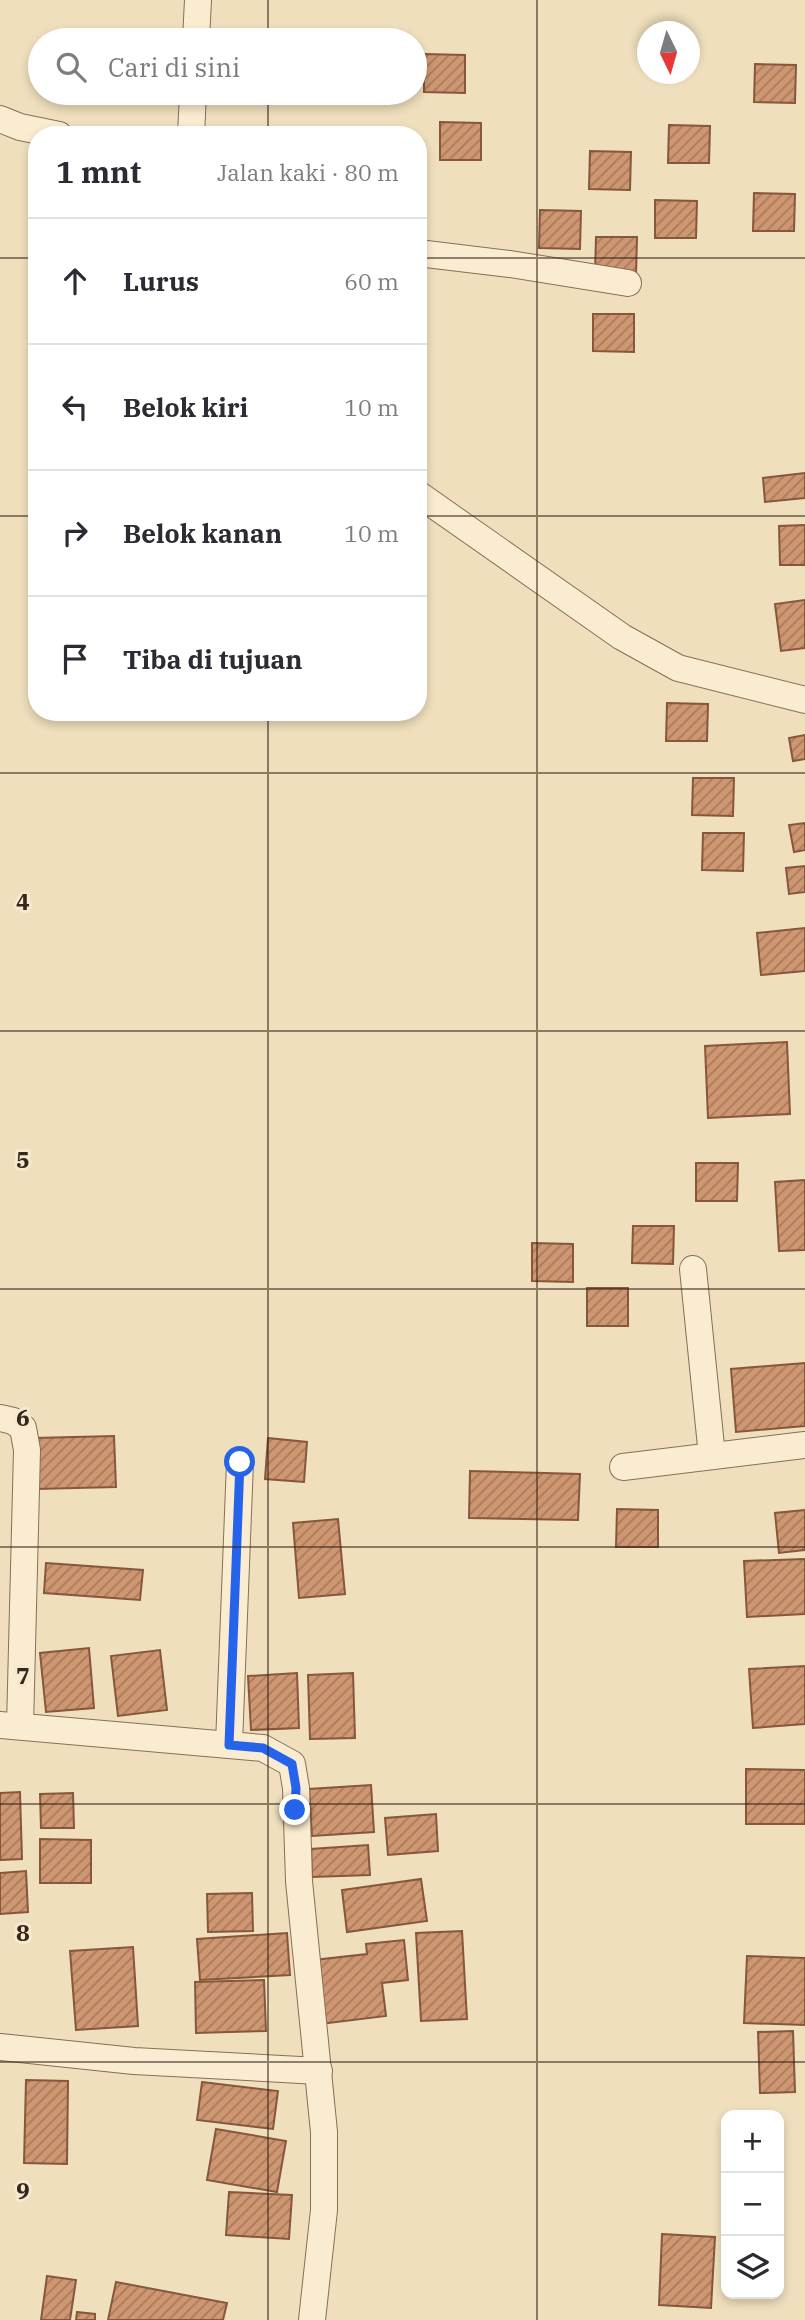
<!DOCTYPE html>
<html lang="id">
<head>
<meta charset="utf-8">
<style>
  body { margin:0; font-family:"IBM Plex Serif",serif; background:#f2f2f3; color:#2b2b33 }
  .controls { position:absolute; right:21px; bottom:21px; display:grid; overflow:hidden; border-radius:14px; box-shadow:0 4px 10px #0003 }
  .controls button { width:63px; height:63px; display:grid; place-items:center; padding:0; border:0; border-bottom:2px solid #e1e1e2; background:#fff; color:#2b2b33; font:35px sans-serif }
  .compass { position:absolute; left:637px; top:21px; width:63px; height:63px; border-radius:50%; background:#fff; box-shadow:0 4px 10px #0003; rotate:175deg }
  .stop { position:absolute; width:21px; height:21px; margin:-16px; border:5px solid #2563eb; border-radius:50%; background:#fff }
  .stop.end { background:#2563eb; border-color:#fff; box-shadow:0 2px 7px #0008 }
  .list { margin:0; padding:0; list-style:none }
  h2 { display:flex; justify-content:space-between; align-items:center; height:91px; margin:0; padding:0 28px; font-size:30px }
  h2 small { font-size:23px; font-weight:400; color:#7c7c81 }
  .list li { display:grid; grid-template-columns:46px 1fr auto; gap:21px; align-items:center; box-sizing:border-box; height:126px; padding:0 28px; border-top:2px solid #e1e1e2 }
  .list b { display:block; font-size:26px; white-space:nowrap }
  .list em { font-size:23px; font-style:normal; color:#7c7c81 }
  .icon { flex:none; width:38px; height:38px; fill:none; stroke:currentColor; stroke-width:2; stroke-linecap:round; stroke-linejoin:round }
  .map { position:relative; flex:none; width:805px; height:2320px; overflow:hidden }
  .search { position:absolute; background:#fff; box-shadow:0 4px 10px #0003; left:28px; top:28px; width:399px; height:77px; display:flex; align-items:center; gap:18px; box-sizing:border-box; padding:0 24px; border-radius:38px; color:#7c7c81; font-size:26px }
  .panel { position:absolute; background:#fff; box-shadow:0 4px 10px #0003; left:28px; top:126px; width:399px; height:595px; border-radius:28px }
  .map>svg:first-child { display:block }
</style>
</head>
<body>
<div class="map">
<svg width="805" height="2320" viewBox="0 0 805 2320">
  <defs>
    <pattern id="building-hatch" width="6" height="6" patternUnits="userSpaceOnUse" patternTransform="scale(1.75)"><rect width="6" height="6" fill="#ce9671"/><path d="M-1 1l2-2M0 6l6-6M5 7l2-2" fill="none" stroke="#a87a5c"/></pattern>
  </defs>
  <rect width="100%" height="100%" fill="#efdfbd"/>
  <!-- building -->
  <g fill="url(#building-hatch)" stroke="#87573b" stroke-width="2">
    <polygon points="424,54 465,55 465,93 424,92"/>
    <polygon points="755,64 796,65 795,103 754,102"/>
    <polygon points="440,122 481,123 481,160 440,160"/>
    <polygon points="669,125 710,126 709,163 668,163"/>
    <polygon points="590,151 631,152 630,190 589,189"/>
    <polygon points="754,193 795,194 794,231 753,231"/>
    <polygon points="655,200 697,201 696,238 655,238"/>
    <polygon points="540,210 581,211 580,249 539,248"/>
    <polygon points="596,237 637,237 636,275 595,274"/>
    <polygon points="593,314 634,314 634,352 593,351"/>
    <polygon points="805,473 805,498 765,502 763,478"/>
    <polygon points="805,525 805,565 780,565 779,526"/>
    <polygon points="805,600 805,648 781,651 775,604"/>
    <polygon points="667,703 708,704 707,741 666,741"/>
    <polygon points="805,735 805,759 793,761 789,738"/>
    <polygon points="693,778 734,778 733,816 692,815"/>
    <polygon points="805,823 805,850 794,852 789,825"/>
    <polygon points="703,833 744,833 743,871 702,870"/>
    <polygon points="805,866 805,892 789,894 786,868"/>
    <polygon points="805,928 805,971 761,975 757,933"/>
    <polygon points="787,1042 790,1114 708,1118 705,1046"/>
    <polygon points="696,1163 738,1163 737,1201 696,1201"/>
    <polygon points="805,1180 805,1250 779,1251 775,1182"/>
    <polygon points="633,1226 674,1226 673,1264 632,1263"/>
    <polygon points="532,1243 573,1244 573,1282 532,1281"/>
    <rect x="587" y="1288" width="41" height="38"/>
    <polygon points="805,1363 805,1426 736,1432 731,1369"/>
    <polygon points="114,1436 116,1487 36,1489 34,1438"/>
    <polygon points="268,1438 307,1442 304,1482 265,1479"/>
    <polygon points="470,1471 580,1474 578,1520 469,1518"/>
    <polygon points="617,1509 658,1510 658,1547 616,1547"/>
    <polygon points="805,1510 805,1550 779,1553 775,1513"/>
    <polygon points="338,1519 345,1594 299,1598 293,1523"/>
    <polygon points="805,1559 805,1614 747,1617 744,1561"/>
    <polygon points="46,1563 143,1570 140,1600 44,1593"/>
    <polygon points="89,1648 94,1708 46,1712 40,1653"/>
    <polygon points="160,1650 167,1710 118,1716 111,1656"/>
    <polygon points="805,1666 805,1724 753,1728 749,1669"/>
    <polygon points="297,1673 299,1728 251,1730 248,1676"/>
    <polygon points="353,1673 355,1738 310,1739 308,1675"/>
    <polygon points="746,1769 805,1770 805,1824 746,1824"/>
    <polygon points="371,1785 374,1832 312,1836 309,1789"/>
    <polygon points="20,1792 22,1859 0,1860 0,1793"/>
    <polygon points="73,1793 74,1828 41,1828 40,1794"/>
    <polygon points="436,1814 438,1851 388,1855 385,1818"/>
    <polygon points="40,1839 91,1840 91,1883 40,1883"/>
    <polygon points="368,1845 370,1875 312,1877 311,1849"/>
    <polygon points="26,1871 28,1912 0,1914 0,1873"/>
    <polygon points="421,1879 427,1921 347,1932 342,1890"/>
    <polygon points="252,1893 253,1931 208,1932 207,1894"/>
    <polygon points="462,1931 467,2019 421,2021 416,1933"/>
    <polygon points="287,1933 290,1975 200,1980 197,1939"/>
    <polygon points="404,1940 408,1980 382,1983 386,2016 321,2024 314,1960 367,1954 366,1944"/>
    <polygon points="133,1947 138,2026 76,2030 70,1951"/>
    <polygon points="747,1956 805,1958 805,2025 744,2023"/>
    <polygon points="264,1980 266,2031 196,2033 195,1982"/>
    <polygon points="793,2031 795,2092 760,2093 758,2032"/>
    <polygon points="26,2080 68,2081 67,2164 24,2163"/>
    <polygon points="202,2082 278,2091 273,2129 197,2120"/>
    <polygon points="216,2129 286,2141 277,2192 207,2180"/>
    <polygon points="229,2192 292,2195 289,2239 226,2235"/>
    <polygon points="662,2234 715,2237 711,2308 659,2305"/>
    <polygon points="47,2276 76,2280 70,2320 41,2320"/>
    <polygon points="116,2282 227,2303 223,2320 108,2320"/>
    <polygon points="77,2312 95,2314 95,2320 76,2320"/>
  </g>
  <g fill="none" stroke-linecap="round" stroke-linejoin="round">
    <!-- minor casing -->
    <g stroke="#876f56" stroke-width="28">
      <g id="minor">
        <polyline points="196,40 198,0"/>
        <polyline points="0,119 20,127 59,135"/>
        <polyline points="191,135 193,93"/>
        <polyline points="418,253 510,264 628,283"/>
        <polyline points="418,494 622,637 678,668 805,700"/>
        <polyline points="693,1269 712,1456"/>
        <polyline points="0,1418 13,1421 23,1428 27,1450 20,1726"/>
        <polyline points="623,1467 805,1445"/>
        <polyline points="0,1725 263,1748 292,1764 296,1788 299,1881 324,2132 324,2210 312,2320"/>
        <polyline points="229,1744 240,1462"/>
        <polyline points="0,2047 134,2061 319,2071"/>
      </g>
    </g>
    <!-- minor -->
    <use href="#minor" stroke="#faecd0" stroke-width="26"/>
  </g>
  <g fill="none" stroke-linecap="round" stroke-linejoin="round">
    <!-- route -->
    <polyline stroke="#2563eb" stroke-width="9" points="240,1462 229,1745 263,1748 292,1764 296,1788 295,1810"/>
  </g>
  <!-- grid -->
  <path fill="none" stroke="#36271b" stroke-width="2" stroke-opacity="0.55" d="M268,0V40M537,0V2320M268,93V135M0,258H37M418,258H805M0,516H37M418,516H805M268,712V2320M0,773H805M0,1031H805M0,1289H805M0,1547H805M0,1804H805M0,2062H805"/>
  <g font-size="23" text-anchor="middle" font-weight="bold" fill="#36271b" stroke="#f6e9cd" stroke-width="6" stroke-linejoin="round" paint-order="stroke">
    <text x="23" y="910">4</text>
    <text x="23" y="1168">5</text>
    <text x="23" y="1426">6</text>
    <text x="23" y="1684">7</text>
    <text x="23" y="1941">8</text>
    <text x="23" y="2199">9</text>
  </g>
</svg>
<div class="controls">
<button>+</button>
<button>−</button>
<button><svg class="icon" aria-label="layers" viewBox="0 0 24 24"><path d="M12 4l9 5-9 5-9-5zM3 14l9 5 9-5"/></svg></button>
</div>
<svg class="compass" viewBox="-18 -18 36 36"><path d="M0-13l5 13h-10z" fill="#e53935"/><path d="M0 13l5-13h-10z" fill="#7c7c81"/></svg>
<div class="stop" style="left:240px;top:1462px"></div>
<div class="stop end" style="left:295px;top:1810px"></div>
<div class="search"><svg class="icon" aria-label="search" viewBox="0 0 24 24"><circle cx="10" cy="10" r="6"/><path d="M15 15l6 6"/></svg>Cari di sini</div>
<section class="panel">
<h2>1 mnt<small>Jalan kaki · 80 m</small></h2>
<ul class="list">
<li><svg class="icon" aria-label="ahead" viewBox="0 0 24 24"><path d="M12 20V5M6 11l6-6 6 6"/></svg><div><b>Lurus</b></div><em>60 m</em></li>
<li><svg class="icon" aria-label="left" viewBox="0 0 24 24"><path d="M17 20v-9H6M10 6l-5 5 5 5"/></svg><div><b>Belok kiri</b></div><em>10 m</em></li>
<li><svg class="icon" aria-label="right" viewBox="0 0 24 24"><path d="M7 20v-9h11M14 6l5 5-5 5"/></svg><div><b>Belok kanan</b></div><em>10 m</em></li>
<li><svg class="icon" aria-label="arrive" viewBox="0 0 24 24"><path d="M6 21V4h12l-3 4 3 4H6"/></svg><div><b>Tiba di tujuan</b></div></li>
</ul>
</section>
</div>
</body>
</html>
